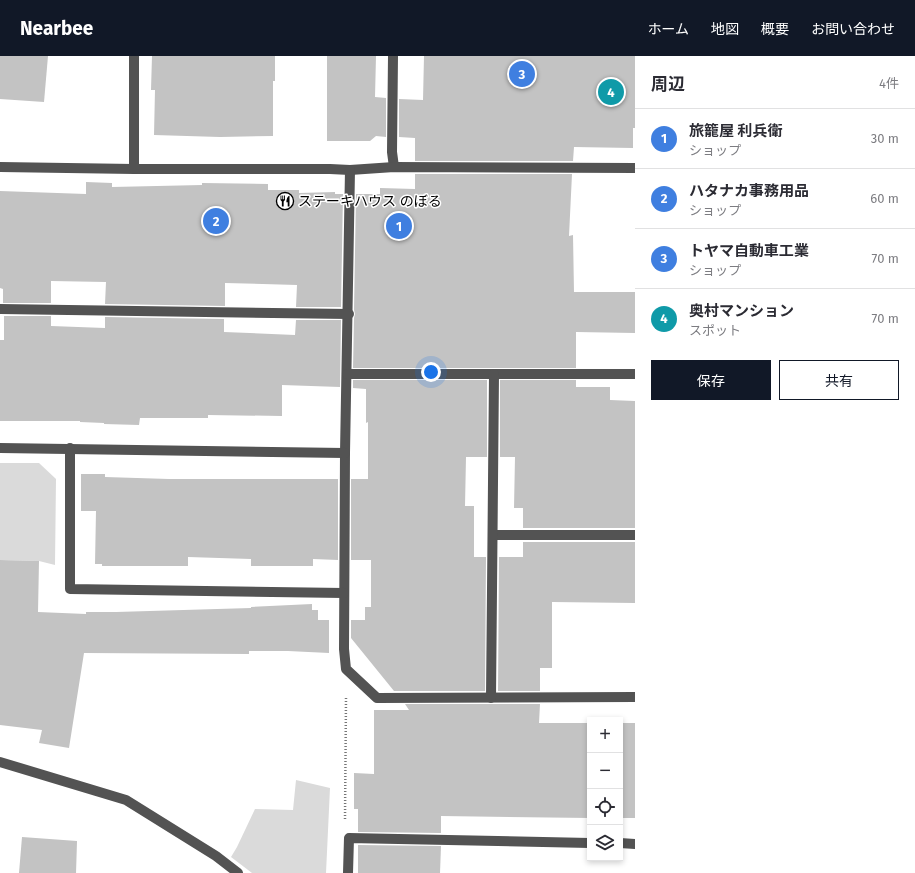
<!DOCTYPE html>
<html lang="ja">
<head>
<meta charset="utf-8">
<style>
  body { margin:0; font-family:"Fira Sans","Noto Sans JP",sans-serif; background:#f2f2f3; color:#2b2b33 }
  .controls { position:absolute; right:12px; bottom:12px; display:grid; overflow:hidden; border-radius:0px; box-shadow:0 2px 6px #0003 }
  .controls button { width:36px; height:36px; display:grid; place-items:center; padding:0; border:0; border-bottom:1px solid #e1e1e2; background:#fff; color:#2b2b33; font:20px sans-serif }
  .you { position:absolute; left:431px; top:316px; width:14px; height:14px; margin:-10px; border:3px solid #fff; border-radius:50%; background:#1a73e8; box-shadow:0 0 0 6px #1a73e833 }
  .badge { display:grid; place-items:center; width:26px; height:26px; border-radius:50%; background:#111827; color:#fff; font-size:13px; font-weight:700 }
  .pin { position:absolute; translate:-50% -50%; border:2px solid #fff; box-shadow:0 1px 4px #0006 }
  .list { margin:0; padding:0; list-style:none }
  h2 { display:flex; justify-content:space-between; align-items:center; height:52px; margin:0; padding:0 16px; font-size:17px }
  h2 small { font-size:13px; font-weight:400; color:#7c7c81 }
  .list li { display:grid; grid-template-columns:26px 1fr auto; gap:12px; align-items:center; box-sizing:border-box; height:60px; padding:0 16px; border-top:1px solid #e1e1e2 }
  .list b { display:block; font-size:15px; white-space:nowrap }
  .list p { margin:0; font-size:13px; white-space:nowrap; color:#7c7c81 }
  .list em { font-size:13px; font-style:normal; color:#7c7c81 }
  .actions { display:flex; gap:8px; padding:12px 16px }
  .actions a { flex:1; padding:9px 0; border:1px solid #111827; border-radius:0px; text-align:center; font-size:14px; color:#111827 }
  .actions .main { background:#111827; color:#fff }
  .icon { flex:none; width:22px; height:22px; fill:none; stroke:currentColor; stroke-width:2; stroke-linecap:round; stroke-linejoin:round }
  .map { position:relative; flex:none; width:635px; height:817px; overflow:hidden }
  header { display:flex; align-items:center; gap:24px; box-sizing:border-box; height:56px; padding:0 20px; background:#111827; color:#fff }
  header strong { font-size:19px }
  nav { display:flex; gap:22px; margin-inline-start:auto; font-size:14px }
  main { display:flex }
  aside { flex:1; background:#fff }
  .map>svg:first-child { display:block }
</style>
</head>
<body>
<header>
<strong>Nearbee</strong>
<nav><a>ホーム</a><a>地図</a><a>概要</a><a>お問い合わせ</a></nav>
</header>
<main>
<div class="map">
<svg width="635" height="817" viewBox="0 0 635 817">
  <rect width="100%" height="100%" fill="#fff"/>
  <!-- green -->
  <g fill="#dadada">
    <polygon points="0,407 39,407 56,423 55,509 39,505 0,504"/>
    <polygon points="296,724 330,732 326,817 252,817 231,801 237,791 255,753 293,754"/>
  </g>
  <!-- building -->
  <g fill="#c3c3c3">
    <polygon points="0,0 48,0 44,46 0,43"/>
    <polygon points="152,0 275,0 275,25 273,25 273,80 220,81 154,79 155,34 151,34"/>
    <polygon points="327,0 376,0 375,41 386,42 386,81 376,80 370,85 327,85"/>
    <polygon points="424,0 635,0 635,72 633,72 633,92 574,91 573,105 415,105 415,82 399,81 399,43 423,44"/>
    <polygon points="415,118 572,118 569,180 573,179 574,236 635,236 635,277 576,276 576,312 353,312 354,262 355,258 354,254 356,138 380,138 380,132 415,133"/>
    <polygon points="86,126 112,127 112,131 202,129 202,127 268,128 268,134 299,134 299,137 335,136 335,138 343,138 341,251 296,251 297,229 225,227 225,250 105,248 106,226 51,225 51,247 3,247 3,233 0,232 0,135 86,138"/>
    <polygon points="4,260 51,260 51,270 105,272 105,261 224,263 224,276 295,279 296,264 341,264 340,331 282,329 282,360 208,359 208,362 140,362 139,369 104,368 104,367 80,366 80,365 0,365 0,284 4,284"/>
    <polygon points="353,324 487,324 487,401 466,401 465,450 474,450 474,501 486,501 485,635 394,635 351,582 351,564 365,564 365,551 371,551 371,504 351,504 351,423 368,423 368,366 366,367 366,333 353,332"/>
    <polygon points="500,324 576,324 576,331 610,331 610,344 635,345 635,472 523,472 523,452 514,452 515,401 500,401"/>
    <polygon points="81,418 105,418 105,421 169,423 338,423 338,504 313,503 313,510 251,510 251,503 188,501 188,510 102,510 102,508 95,508 96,455 81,455"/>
    <polygon points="523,486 635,486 635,547 552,546 552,612 540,612 540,635 498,635 499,501 523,501"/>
    <polygon points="0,504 39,505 38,556 86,558 86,556 116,556 251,552 251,551 312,548 312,554 318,554 318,564 329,564 329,597 288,595 249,595 249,598 84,597 69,692 39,687 42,674 0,669"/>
    <polygon points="405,648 540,648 539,667 590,667 590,762 441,760 441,777 358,776 358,753 354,753 354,717 374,718 374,654 409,654"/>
    <rect x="620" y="667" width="15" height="95"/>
    <polygon points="22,781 77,785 76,817 19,817"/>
    <polygon points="358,789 441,790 440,817 358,817"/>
  </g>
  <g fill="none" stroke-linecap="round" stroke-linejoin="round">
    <!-- path -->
    <polyline stroke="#757575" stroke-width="2.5" stroke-dasharray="1 2" stroke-linecap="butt" points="345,763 346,642"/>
    <!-- minor -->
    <g stroke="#535353" stroke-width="10">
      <polyline points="393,0 392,96 394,111"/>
      <polyline points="0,111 134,113 330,113 350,114 394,111 635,112"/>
      <polyline points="134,113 134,0"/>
      <polyline points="350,114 345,397 344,593 346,613 377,642 635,641"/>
      <polyline points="0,253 349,258"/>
      <polyline points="347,318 635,318"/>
      <polyline points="0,392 345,397"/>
      <polyline points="70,392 70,533 344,537"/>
      <polyline points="493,479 635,479"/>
      <polyline points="491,642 494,318"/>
      <polyline points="0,706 126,744 216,800 238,817"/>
      <polyline points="620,787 635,788"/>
      <polyline points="348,817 349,782 590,787"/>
    </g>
  </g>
  <!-- icons -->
  <defs>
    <g id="restaurant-ring" transform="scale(0.9)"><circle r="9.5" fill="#fff" stroke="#000" stroke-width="1.5"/><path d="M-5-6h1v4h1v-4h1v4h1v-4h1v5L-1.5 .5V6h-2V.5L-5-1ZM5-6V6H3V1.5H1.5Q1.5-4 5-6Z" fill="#000"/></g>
  </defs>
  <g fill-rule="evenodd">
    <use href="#restaurant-ring" x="285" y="145"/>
  </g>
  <g text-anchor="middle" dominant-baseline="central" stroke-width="3" stroke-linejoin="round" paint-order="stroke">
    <!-- poi labels -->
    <g font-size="14" fill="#000" stroke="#fff" text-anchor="start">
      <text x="298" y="145">ステーキハウス のぼる</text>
    </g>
  </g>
</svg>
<div class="controls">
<button>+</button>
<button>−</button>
<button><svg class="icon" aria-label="locate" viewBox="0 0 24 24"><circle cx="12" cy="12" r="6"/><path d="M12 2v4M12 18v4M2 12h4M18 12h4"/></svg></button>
<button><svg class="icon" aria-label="layers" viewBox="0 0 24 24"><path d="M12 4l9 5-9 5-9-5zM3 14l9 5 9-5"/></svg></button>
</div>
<div class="you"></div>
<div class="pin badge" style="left:399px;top:170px;background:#3f7fe0">1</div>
<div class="pin badge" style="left:216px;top:165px;background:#3f7fe0">2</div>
<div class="pin badge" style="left:522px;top:18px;background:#3f7fe0">3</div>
<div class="pin badge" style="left:611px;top:36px;background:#0f9aa8">4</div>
</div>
<aside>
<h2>周辺<small>4件</small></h2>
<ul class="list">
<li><span class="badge" style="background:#3f7fe0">1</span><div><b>旅籠屋 利兵衛</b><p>ショップ</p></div><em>30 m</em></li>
<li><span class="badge" style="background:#3f7fe0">2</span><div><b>ハタナカ事務用品</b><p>ショップ</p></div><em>60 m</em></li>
<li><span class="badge" style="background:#3f7fe0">3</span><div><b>トヤマ自動車工業</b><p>ショップ</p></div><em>70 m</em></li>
<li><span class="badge" style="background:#0f9aa8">4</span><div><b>奥村マンション</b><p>スポット</p></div><em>70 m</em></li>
</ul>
<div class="actions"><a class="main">保存</a><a>共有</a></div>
</aside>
</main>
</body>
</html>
